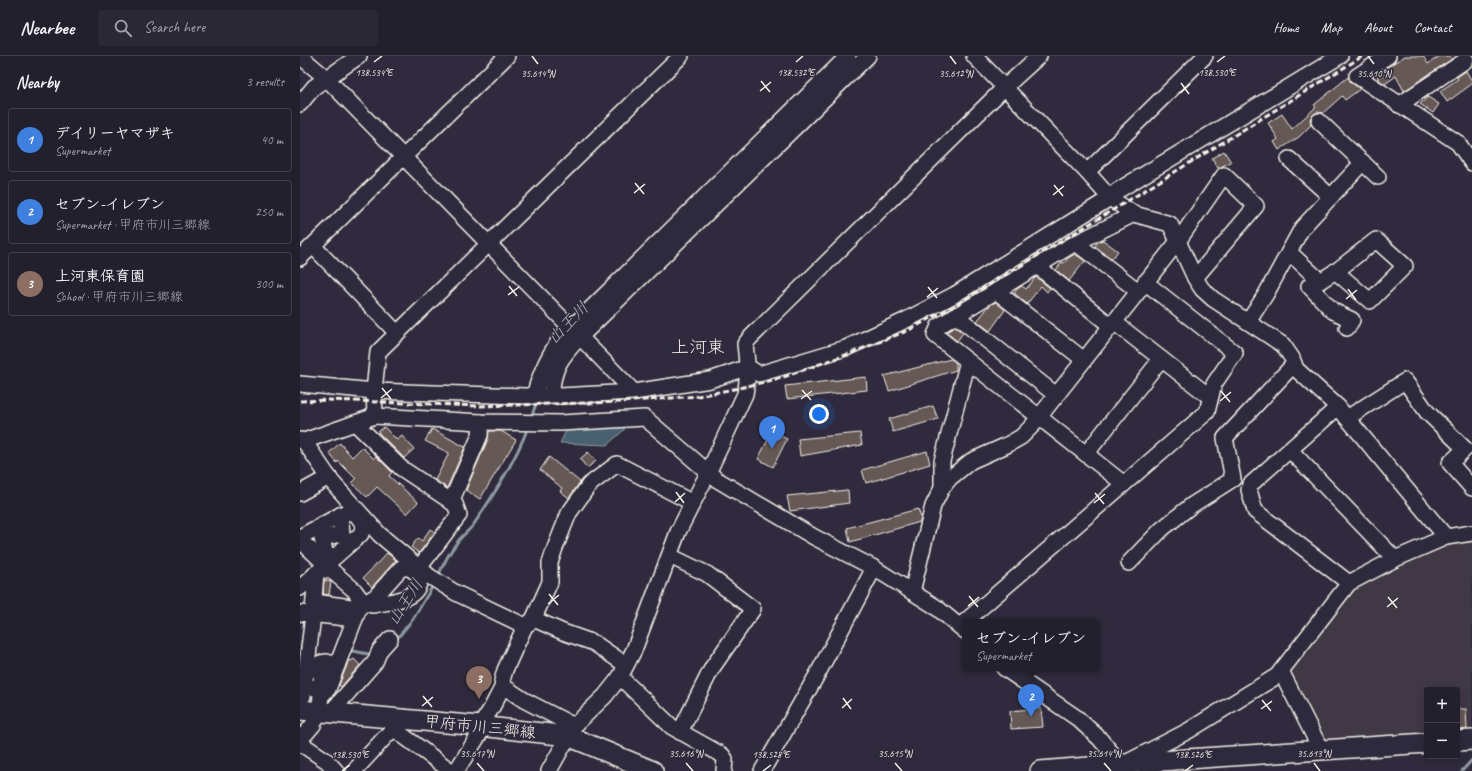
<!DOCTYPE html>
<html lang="en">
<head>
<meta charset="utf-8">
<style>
  body { margin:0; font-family:Caveat,"Klee One",sans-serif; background:#2b2836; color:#f1f3f6 }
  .controls { position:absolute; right:12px; bottom:12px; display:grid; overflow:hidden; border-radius:4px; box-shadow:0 2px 10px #0003 }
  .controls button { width:36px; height:36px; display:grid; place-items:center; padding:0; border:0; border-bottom:1px solid #403e4a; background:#23202e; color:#f1f3f6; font:20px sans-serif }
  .you { position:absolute; left:519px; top:358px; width:14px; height:14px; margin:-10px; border:3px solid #fff; border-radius:50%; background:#1a73e8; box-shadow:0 0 0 6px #1a73e833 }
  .badge { display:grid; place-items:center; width:26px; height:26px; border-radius:50%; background:#ff9aa2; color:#fff; font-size:13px; font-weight:700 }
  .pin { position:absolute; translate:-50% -33px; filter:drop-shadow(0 1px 2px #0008) }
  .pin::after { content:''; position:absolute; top:21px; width:14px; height:12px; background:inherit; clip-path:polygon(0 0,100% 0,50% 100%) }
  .popup { position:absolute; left:662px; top:563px; width:138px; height:52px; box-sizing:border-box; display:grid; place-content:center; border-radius:4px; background:#23202e; filter:drop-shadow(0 1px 3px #0005); font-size:13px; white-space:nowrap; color:#a3a3aa }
  .popup b { font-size:15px; color:#f1f3f6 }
  .popup::after { content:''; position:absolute; left:50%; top:100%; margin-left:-8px; border:8px solid transparent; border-top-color:#23202e }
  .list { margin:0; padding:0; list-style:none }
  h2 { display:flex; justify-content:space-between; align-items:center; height:52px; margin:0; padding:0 16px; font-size:17px }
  h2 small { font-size:13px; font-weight:400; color:#a3a3aa }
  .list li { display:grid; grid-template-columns:26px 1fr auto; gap:12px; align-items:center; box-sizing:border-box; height:64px; margin:0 8px 8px; padding:0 8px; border:1px solid #403e4a; border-radius:4px }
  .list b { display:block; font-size:15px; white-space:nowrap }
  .list p { margin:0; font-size:13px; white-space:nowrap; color:#a3a3aa }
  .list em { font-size:13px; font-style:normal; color:#a3a3aa }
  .icon { flex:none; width:22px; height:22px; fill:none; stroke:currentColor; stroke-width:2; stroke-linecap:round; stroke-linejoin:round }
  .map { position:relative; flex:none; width:1172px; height:715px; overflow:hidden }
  header { display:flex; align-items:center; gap:24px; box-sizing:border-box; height:56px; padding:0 20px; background:#23202e; border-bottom:1px solid #403e4a }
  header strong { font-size:19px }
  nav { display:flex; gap:22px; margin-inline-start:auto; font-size:14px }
  .search { width:280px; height:36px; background:#2b2836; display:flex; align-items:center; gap:10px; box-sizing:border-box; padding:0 14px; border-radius:4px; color:#a3a3aa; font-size:15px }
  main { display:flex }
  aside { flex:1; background:#23202e }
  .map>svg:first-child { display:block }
</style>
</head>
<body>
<header>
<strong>Nearbee</strong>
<div class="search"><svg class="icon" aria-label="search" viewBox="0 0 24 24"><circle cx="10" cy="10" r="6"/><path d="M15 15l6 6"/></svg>Search here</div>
<nav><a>Home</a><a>Map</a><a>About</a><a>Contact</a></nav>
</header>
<main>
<aside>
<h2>Nearby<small>3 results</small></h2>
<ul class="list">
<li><span class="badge" style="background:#3f7fe0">1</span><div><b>デイリーヤマザキ</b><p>Supermarket</p></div><em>40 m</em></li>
<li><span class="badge" style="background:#3f7fe0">2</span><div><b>セブン-イレブン</b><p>Supermarket · 甲府市川三郷線</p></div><em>250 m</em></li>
<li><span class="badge" style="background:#8d6e63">3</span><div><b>上河東保育園</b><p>School · 甲府市川三郷線</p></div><em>300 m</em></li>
</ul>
</aside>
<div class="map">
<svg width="1172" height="715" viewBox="0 0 1172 715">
  <rect width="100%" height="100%" fill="#2f2a3d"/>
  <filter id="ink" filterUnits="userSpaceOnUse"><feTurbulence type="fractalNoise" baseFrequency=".025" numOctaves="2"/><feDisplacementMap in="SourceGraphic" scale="8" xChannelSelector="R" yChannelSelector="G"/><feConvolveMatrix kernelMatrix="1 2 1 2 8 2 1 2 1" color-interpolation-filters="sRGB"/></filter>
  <g filter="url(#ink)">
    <!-- built -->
    <polygon fill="#403844" points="1172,477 1172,684 1157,685 1157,634 1127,634 1127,687 1021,694 981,615 1049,527"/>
    <!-- water -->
    <polygon fill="#486170" stroke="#8d9ba0" points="325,368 324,374 307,389 260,387 267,373"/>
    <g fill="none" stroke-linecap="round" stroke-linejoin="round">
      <!-- stream -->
      <g stroke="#8d9ba0" stroke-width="3">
        <polyline points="231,362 237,345"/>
        <path d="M138,520C143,509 148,498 156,488C161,480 169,475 174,468C193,440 217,402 228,371"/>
        <polyline points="95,585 113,563 134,528"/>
        <polyline points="48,594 73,599"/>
        <polyline points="1162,715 1172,704"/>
      </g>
    </g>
    <!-- building -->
    <g fill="#665955" stroke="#f4f1e8">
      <polygon points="1105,0 1123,0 1128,8 1140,0 1150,0 1152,3 1104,35 1096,20 1085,28 1080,25 1076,18"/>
      <polygon points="1166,15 1172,25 1172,28 1147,46 1140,35 1158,23 1157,21"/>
      <polygon points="1048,21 1052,27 1060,33 1045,44 1042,40 1023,57 1017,56 1013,59 1010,63 1011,69 999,81 979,94 974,86 978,83 968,67 982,58 992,73 1016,51 1014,49"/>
      <polygon points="1128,41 1139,48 1133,57 1120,48"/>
      <polygon points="924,95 931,106 918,112 912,102"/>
      <polygon points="803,184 818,195 812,203 795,190 798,186"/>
      <polygon points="775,198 785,205 769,225 756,214 762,206 764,207 768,202"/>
      <polygon points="736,221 750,232 747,236 741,230 727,248 714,237 717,233 722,230 726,233"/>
      <polygon points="696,246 705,254 690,275 677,265 690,249"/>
      <polygon points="655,271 663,277 657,285 646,276"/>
      <polygon points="651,303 656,307 656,314 589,335 584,320"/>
      <polygon points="566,321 567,334 487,343 485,330"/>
      <polygon points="633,350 638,363 593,376 589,363"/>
      <polygon points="84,371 97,384 102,380 114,393 104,402 78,376"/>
      <polygon points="132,373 165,391 147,432 135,424 149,397 125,385"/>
      <polygon points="189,375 201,375 216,384 180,443 166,434 188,383"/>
      <polygon points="472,376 487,383 473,411 458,403"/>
      <polygon points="560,377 562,389 500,400 498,383"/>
      <polygon points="40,387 52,401 62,391 74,403 76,400 92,416 89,420 118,446 107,458 77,431 67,441 52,427 56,423 38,405 37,407 29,397"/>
      <polygon points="627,395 630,408 566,427 562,414"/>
      <polygon points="288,396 296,405 287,412 280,403"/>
      <polygon points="249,401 280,426 269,442 260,435 262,432 240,414"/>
      <polygon points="548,434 549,447 490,455 487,440"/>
      <polygon points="618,453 621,462 620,466 550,486 547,472"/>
      <polygon points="130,473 135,476 119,497 111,491 118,482 122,485"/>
      <polygon points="87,497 96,504 72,531 63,522"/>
      <polygon points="24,524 31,526 29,539 23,538"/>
      <polygon points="54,603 60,609 41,631 39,629 49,604 51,605"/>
      <polygon points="741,652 743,671 711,673 710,655"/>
      <polygon points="1157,653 1166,653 1167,673 1157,674"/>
    </g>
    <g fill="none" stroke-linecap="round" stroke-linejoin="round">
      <!-- minor casing -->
      <g stroke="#f4f1e8" stroke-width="18">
        <g id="minor">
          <polyline points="0,0 26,22 334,336"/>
          <polyline points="674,0 787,116 810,142 834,158 870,168 895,222 902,233 913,243 983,289 992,302 996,313 1038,351 1146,481"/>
          <polyline points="1088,0 1057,20 1158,87 1172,107"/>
          <polyline points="0,48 14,31 59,0"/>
          <polyline points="1099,49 1166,4"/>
          <polyline points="1019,65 1078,121"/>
          <polyline points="989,103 1031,141"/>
          <polyline points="787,116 905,0"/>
          <polyline points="776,187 838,235"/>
          <polyline points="13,190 97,277"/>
          <polyline points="989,196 1020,225 1009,230 1033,255 1052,264 1047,272"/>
          <polyline points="0,202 207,0"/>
          <polyline points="737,210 811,270"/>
          <polyline points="1020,225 1039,213 1076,184 1105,210 1070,245 1035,215"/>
          <polyline points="696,235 784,304"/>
          <polyline points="655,259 756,339"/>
          <polyline points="814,266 910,341"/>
          <polyline points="948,266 966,238 1002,172 1063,106"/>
          <polyline points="0,328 74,335 225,340 260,340 334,336 410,324 448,311 459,318 546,292 604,265 654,239 810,142 817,135 1040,0"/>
          <path d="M234,340C240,318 248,298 263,280L548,0"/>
          <path d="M251,340C253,311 261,301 280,281L568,0"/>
          <polyline points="1038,351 950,429 949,434 955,455 1049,527"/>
          <polyline points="75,360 74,335 78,296 381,0"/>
          <polyline points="1047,362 1105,325 1127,356 1165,393 1150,407 1172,432"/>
          <polyline points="55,367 101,412 155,448 159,459 119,512"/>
          <polyline points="0,384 4,385 75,360 181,366 261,367 345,362 416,423 514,481 574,512 636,551 665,575"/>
          <polyline points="4,385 32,426 80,479 105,500 129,520 156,537 225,570"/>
          <polyline points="990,394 1095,503"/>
          <polyline points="786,398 861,303"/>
          <polyline points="824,428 635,279 639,270 770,190 834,158"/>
          <polyline points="642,432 642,405 668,305"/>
          <polyline points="0,437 29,421"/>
          <polyline points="151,446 180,379 181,366"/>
          <polyline points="0,481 46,456 56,458 64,469 61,478 29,506 26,514"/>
          <polyline points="0,484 23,506 26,513"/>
          <polyline points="370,500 407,518 453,553 412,612 380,676"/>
          <polyline points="23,506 26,500 22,482 42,478 40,459"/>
          <polyline points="829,507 862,473 892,449 933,423 925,382 994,308"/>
          <polyline points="0,532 20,514 31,514 54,534 60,542 59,552 28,633 21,640 19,656 13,669 0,684"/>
          <polyline points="612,536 633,450 642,432 650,422 671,405 707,389 721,381 732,370 879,184 924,119 956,150 895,222"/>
          <path d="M60,545C63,546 68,548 72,549C76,549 80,547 84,547C101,544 120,541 120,520L110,512H101L76,540L65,547"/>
          <polyline points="14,546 59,552"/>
          <polyline points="0,557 55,563"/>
          <polyline points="233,564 250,526 250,507 255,492 269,457 289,429 317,408 393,447"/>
          <polyline points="660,570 907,356 914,328 935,297 845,226"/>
          <polyline points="704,612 777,662 799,682 822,709 888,675 977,620 1049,527 1095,503 1146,481 1172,477"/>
          <polyline points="981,615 1021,694"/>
          <polyline points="320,621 372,671 422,699 425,703 424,715"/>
          <polyline points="10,631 14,632 21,628 22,622 18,613 21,607 27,606 37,610"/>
          <polyline points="3,640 12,568 16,517"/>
          <polyline points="30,657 75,606 80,594 90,583"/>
          <polyline points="180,670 191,653 203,630"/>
          <polyline points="274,670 224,644 203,630 202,625 205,614 225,570 233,564 236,564 263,576 294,587 326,609"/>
          <polyline points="94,673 151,715"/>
          <polyline points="0,687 27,705 36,715"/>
          <polyline points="54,715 100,665"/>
          <polyline points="156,715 184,671"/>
          <path d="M249,715L274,670L305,640L320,621L334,594L378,476L408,417L445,338C449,321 447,305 445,288L450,282L704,32L739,0"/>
          <polyline points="462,715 517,619 574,512"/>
        </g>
      </g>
      <!-- major casing -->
      <g stroke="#f4f1e8" stroke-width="22">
        <g id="major">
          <polyline points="0,654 180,670 268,680 353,715"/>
          <polyline points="1157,685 1172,684"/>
          <polyline points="740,715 887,703 1127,687"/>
        </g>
      </g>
      <!-- minor -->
      <use href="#minor" stroke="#2f2a3d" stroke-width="15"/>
      <!-- major -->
      <use href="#major" stroke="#2f2a3d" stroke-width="19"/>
      <!-- rail -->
      <polyline stroke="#f4f1e8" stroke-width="3" stroke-dasharray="6 3" stroke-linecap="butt" points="0,345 29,344 180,350 320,346 398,340 439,332 481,322 559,294 609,274 659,247 821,149 1063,0"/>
    </g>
  </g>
  <!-- ticks -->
  <path fill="none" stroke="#f4f1e8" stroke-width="1.5" d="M232,0L238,8M650,0L656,8M1068,0L1074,8M74,6L82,0M496,6L503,0M917,6L925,0M461,25L470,36M881,27L889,38M460,35L471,26M880,37L890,28M335,127L344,138M754,129L763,140M334,137L345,128M753,139L764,130M209,230L217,240M628,231L637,242M1048,233L1056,244M208,239L219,231M627,241L638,232M1046,243L1057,234M82,332L91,343M502,334L511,344M921,335L930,346M81,342L92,333M501,343L512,335M920,345L931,336M376,436L384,447M795,437L804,448M375,446L385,437M794,447L805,438M249,538L258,549M669,540L678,551M1088,541L1097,552M248,548L259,539M668,550L679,541M1087,551L1098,542M123,640L132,651M543,642L551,653M962,644L971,655M122,650L133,641M542,652L552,643M961,653L972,645M177,707L184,715M386,707L393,715M595,707L602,715M804,707L811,715M1014,707L1020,715M42,715L50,709M463,715L471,709M885,715L893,709"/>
  <g text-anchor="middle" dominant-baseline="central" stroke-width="3" stroke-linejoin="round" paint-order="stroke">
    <!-- street labels -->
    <g font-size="16" fill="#f4f1e8" stroke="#2f2a3d">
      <text transform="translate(180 671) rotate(6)">甲府市川三郷線</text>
    </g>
    <!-- water labels -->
    <g font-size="17" font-style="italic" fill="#afb7b8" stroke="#2f2a3d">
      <text transform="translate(268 267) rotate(-46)">山王川</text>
      <text transform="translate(105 546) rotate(-57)">山王川</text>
    </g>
    <!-- quarter labels -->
    <g font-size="18" fill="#f4f1e8" stroke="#2f2a3d">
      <text x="398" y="291">上河東</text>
    </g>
  </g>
  <g font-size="10" text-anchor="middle" fill="#f4f1e8" stroke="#2f2a3d" stroke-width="3" stroke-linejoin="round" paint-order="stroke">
    <text x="74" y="20">138.534°E</text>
    <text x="496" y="20">138.532°E</text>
    <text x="917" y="20">138.530°E</text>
    <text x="238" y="21">35.614°N</text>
    <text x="656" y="21">35.612°N</text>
    <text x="1074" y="21">35.610°N</text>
    <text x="177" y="701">35.617°N</text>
    <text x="386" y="701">35.616°N</text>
    <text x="595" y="701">35.615°N</text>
    <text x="804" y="701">35.614°N</text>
    <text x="1014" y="701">35.613°N</text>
    <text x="50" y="702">138.530°E</text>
    <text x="471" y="702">138.528°E</text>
    <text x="893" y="702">138.526°E</text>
  </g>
</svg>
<div class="controls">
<button>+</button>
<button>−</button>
</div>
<div class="you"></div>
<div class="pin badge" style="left:472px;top:393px;background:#3f7fe0">1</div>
<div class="pin badge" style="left:731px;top:661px;background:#3f7fe0">2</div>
<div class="popup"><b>セブン-イレブン</b>Supermarket</div>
<div class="pin badge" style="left:179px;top:643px;background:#8d6e63">3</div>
</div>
</main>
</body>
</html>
